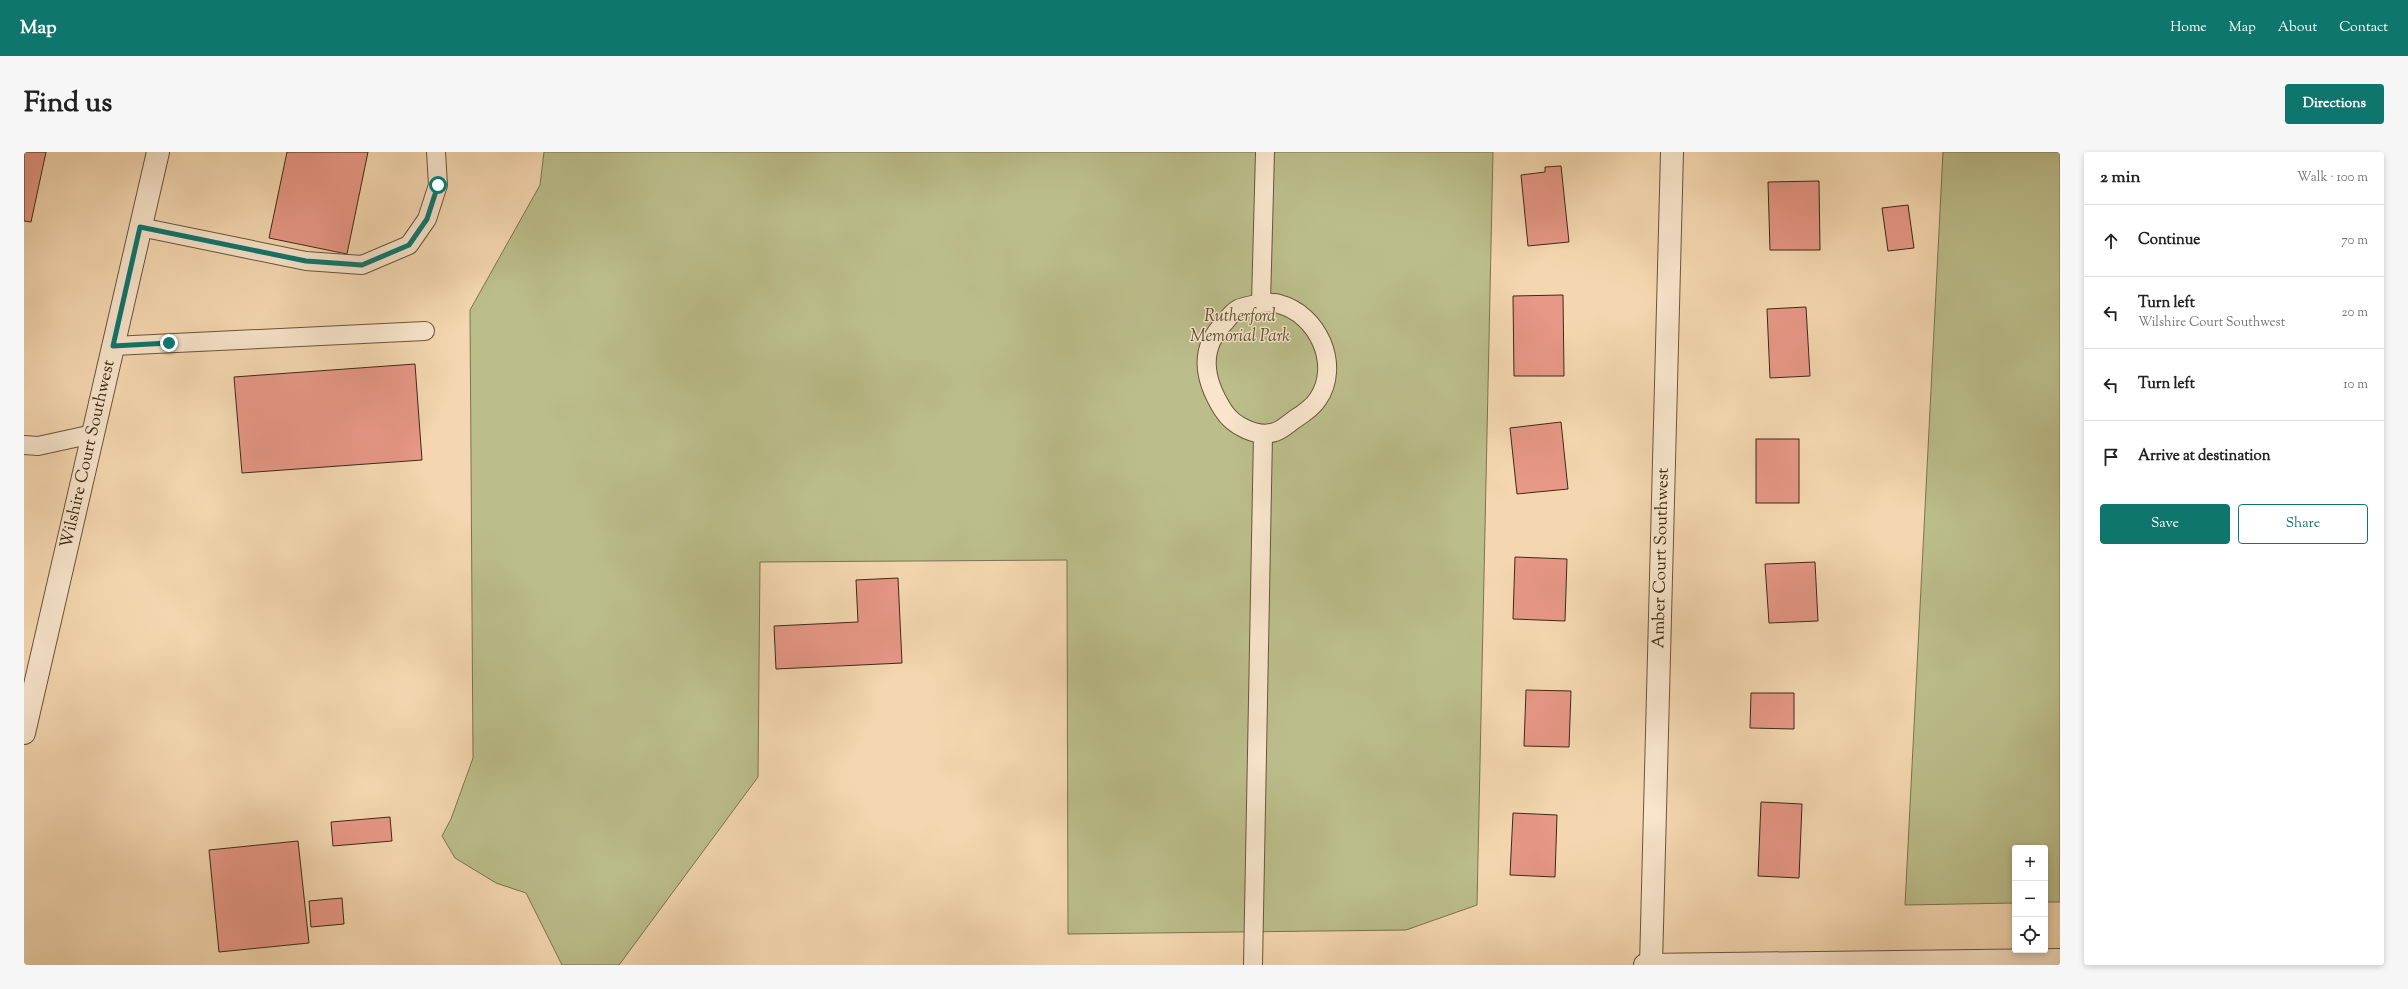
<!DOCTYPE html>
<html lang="en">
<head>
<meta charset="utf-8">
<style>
  body { margin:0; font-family:"Sorts Mill Goudy",serif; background:#f6f6f6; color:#222 }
  .controls { position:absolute; right:12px; bottom:12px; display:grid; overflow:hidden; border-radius:4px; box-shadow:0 2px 6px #0003 }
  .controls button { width:36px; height:36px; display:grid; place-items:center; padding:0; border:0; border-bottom:1px solid #e0e0e0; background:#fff; color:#222; font:20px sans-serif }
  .stop { position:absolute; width:12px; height:12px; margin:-9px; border:3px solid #0f766e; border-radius:50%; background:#fff }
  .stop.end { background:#0f766e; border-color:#fff; box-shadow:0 1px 4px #0008 }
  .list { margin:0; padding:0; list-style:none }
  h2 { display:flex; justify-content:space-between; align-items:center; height:52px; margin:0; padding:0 16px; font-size:17px }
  h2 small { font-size:13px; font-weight:400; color:#767676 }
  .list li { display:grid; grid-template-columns:26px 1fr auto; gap:12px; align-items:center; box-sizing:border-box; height:72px; padding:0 16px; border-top:1px solid #e0e0e0 }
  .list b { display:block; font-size:15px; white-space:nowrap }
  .list p { margin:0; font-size:13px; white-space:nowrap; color:#767676 }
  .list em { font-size:13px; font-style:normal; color:#767676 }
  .actions { display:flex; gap:8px; padding:12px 16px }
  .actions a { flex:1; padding:9px 0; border:1px solid #0f766e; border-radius:4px; text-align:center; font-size:14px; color:#0f766e }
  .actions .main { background:#0f766e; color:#fff }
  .icon { flex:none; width:22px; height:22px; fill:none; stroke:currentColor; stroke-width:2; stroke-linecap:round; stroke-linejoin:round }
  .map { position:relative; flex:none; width:2036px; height:813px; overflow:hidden; border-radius:4px }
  header { display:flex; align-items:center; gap:24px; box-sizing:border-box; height:56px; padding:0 20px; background:#0f766e; color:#fff }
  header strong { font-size:19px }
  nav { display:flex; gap:22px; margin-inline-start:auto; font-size:14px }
  .intro { display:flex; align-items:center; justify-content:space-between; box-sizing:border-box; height:96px; padding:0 24px }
  h1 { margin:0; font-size:28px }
  .button { padding:10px 18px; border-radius:4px; background:#0f766e; color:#fff; font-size:14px; font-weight:700 }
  main { display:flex; gap:24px; padding:0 24px }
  aside { flex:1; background:#fff; border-radius:4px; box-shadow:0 2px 6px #0003 }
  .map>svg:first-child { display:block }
</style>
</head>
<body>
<header>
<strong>Map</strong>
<nav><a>Home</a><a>Map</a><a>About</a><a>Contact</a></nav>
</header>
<div class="intro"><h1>Find us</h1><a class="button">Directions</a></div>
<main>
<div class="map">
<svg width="2036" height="813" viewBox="0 0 2036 813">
  <rect width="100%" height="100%" fill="#f4d7b0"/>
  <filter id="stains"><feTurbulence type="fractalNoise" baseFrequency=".005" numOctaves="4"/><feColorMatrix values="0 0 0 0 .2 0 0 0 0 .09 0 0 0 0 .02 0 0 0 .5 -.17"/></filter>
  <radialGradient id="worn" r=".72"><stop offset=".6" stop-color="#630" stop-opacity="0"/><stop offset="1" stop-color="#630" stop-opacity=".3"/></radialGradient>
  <!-- green -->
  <g fill="#bbbe8b" stroke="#7c744f">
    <polygon points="520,0 1469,0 1453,753 1382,778 1044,782 1043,408 736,410 734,625 595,813 538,813 502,741 472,731 431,706 418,684 427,667 449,606 446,158 516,33"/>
    <polygon points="1919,0 2036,0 2036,750 2021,750 2021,696 1991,696 1991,751 1881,753"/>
  </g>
  <!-- building -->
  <g fill="#e79886" stroke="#3d2a13">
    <polygon points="0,0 22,0 7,70 0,69"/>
    <polygon points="263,0 344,0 323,102 245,86"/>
    <polygon points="1537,14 1545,90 1504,94 1497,23 1521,20 1521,15"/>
    <polygon points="1795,29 1796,98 1746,98 1744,30"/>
    <polygon points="1884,53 1890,96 1864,99 1858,56"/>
    <polygon points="1539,143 1540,224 1490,224 1489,144"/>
    <polygon points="1782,155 1786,224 1746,226 1743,157"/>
    <polygon points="391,212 398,308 218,321 210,225"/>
    <polygon points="1537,270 1544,337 1493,342 1486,276"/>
    <rect x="1732" y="287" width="43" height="64"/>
    <polygon points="1491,405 1543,407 1541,469 1489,467"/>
    <polygon points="1791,410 1794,469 1745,471 1741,412"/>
    <polygon points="874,426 878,511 752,517 750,474 834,470 832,428"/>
    <polygon points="1502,538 1547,539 1545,595 1500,594"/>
    <polygon points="1727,541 1770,541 1770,577 1726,576"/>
    <polygon points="1737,650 1778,652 1775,726 1734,724"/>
    <polygon points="1489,661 1533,663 1531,725 1486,723"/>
    <polygon points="366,665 368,689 309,694 307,670"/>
    <polygon points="274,689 285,791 195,800 185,698"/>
    <polygon points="318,746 320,772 287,775 285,749"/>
  </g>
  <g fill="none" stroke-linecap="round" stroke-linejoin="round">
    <!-- lane casing -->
    <g stroke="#6b553a" stroke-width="20">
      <g id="lane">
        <polyline points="116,75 282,109 338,113 385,93 403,67 414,33 412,0"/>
        <path d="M1237,151C1243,151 1250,150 1255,152C1294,162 1317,213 1294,247C1289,255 1279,262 1271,267C1265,271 1258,278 1251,280C1233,286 1209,274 1199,258C1180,228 1174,197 1201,170C1204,166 1209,160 1214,157C1220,154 1230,153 1237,151Z"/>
        <polyline points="1237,151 1241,0"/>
        <polyline points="89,194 401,179"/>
        <polyline points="0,293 14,294 69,282"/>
        <polyline points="1229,813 1239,283"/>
      </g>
    </g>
    <!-- street casing -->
    <g stroke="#6b553a" stroke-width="24">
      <g id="street">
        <path id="s1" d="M0,581L134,0"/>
        <polyline points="1621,813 2036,808"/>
        <path id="s2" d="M1627,813L1648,0"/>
      </g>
    </g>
    <!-- lane -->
    <use href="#lane" stroke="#f8e5cc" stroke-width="18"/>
    <!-- street -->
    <use href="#street" stroke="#f8e5cc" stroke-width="22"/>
  </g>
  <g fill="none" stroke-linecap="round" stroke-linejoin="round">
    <!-- route -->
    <polyline stroke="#0f766e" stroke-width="5" points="145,191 89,194 116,75 282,109 338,113 385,93 403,67 414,33"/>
  </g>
  <g text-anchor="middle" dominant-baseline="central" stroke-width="3" stroke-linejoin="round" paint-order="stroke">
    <!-- park labels -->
    <g font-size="17" font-style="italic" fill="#5c4f31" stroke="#f8e5cc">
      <text x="1216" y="165">Rutherford<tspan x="1216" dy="20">Memorial Park</tspan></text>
    </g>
    <!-- street labels -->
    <g font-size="17" fill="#3d2a13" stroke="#f8e5cc">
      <text stroke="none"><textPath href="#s1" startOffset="286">Wilshire Court Southwest</textPath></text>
      <text stroke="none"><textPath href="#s2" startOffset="407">Amber Court Southwest</textPath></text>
    </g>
  </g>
  <rect width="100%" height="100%" filter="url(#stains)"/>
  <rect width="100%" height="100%" fill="url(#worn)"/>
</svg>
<div class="controls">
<button>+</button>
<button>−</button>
<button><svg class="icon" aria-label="locate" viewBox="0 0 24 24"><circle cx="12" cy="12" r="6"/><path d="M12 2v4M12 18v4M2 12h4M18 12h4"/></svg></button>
</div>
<div class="stop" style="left:414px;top:33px"></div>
<div class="stop end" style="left:145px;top:191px"></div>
</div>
<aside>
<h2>2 min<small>Walk · 100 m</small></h2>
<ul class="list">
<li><svg class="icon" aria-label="ahead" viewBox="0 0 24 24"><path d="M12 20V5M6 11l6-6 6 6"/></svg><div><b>Continue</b></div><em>70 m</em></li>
<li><svg class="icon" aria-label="left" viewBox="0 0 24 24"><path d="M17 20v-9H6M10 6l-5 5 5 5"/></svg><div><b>Turn left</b><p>Wilshire Court Southwest</p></div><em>20 m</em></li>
<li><svg class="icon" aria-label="left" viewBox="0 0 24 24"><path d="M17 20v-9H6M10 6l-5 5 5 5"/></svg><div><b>Turn left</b></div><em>10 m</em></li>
<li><svg class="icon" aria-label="arrive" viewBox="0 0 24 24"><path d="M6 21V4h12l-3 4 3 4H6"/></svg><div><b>Arrive at destination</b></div></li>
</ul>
<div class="actions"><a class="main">Save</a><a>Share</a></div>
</aside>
</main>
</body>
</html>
